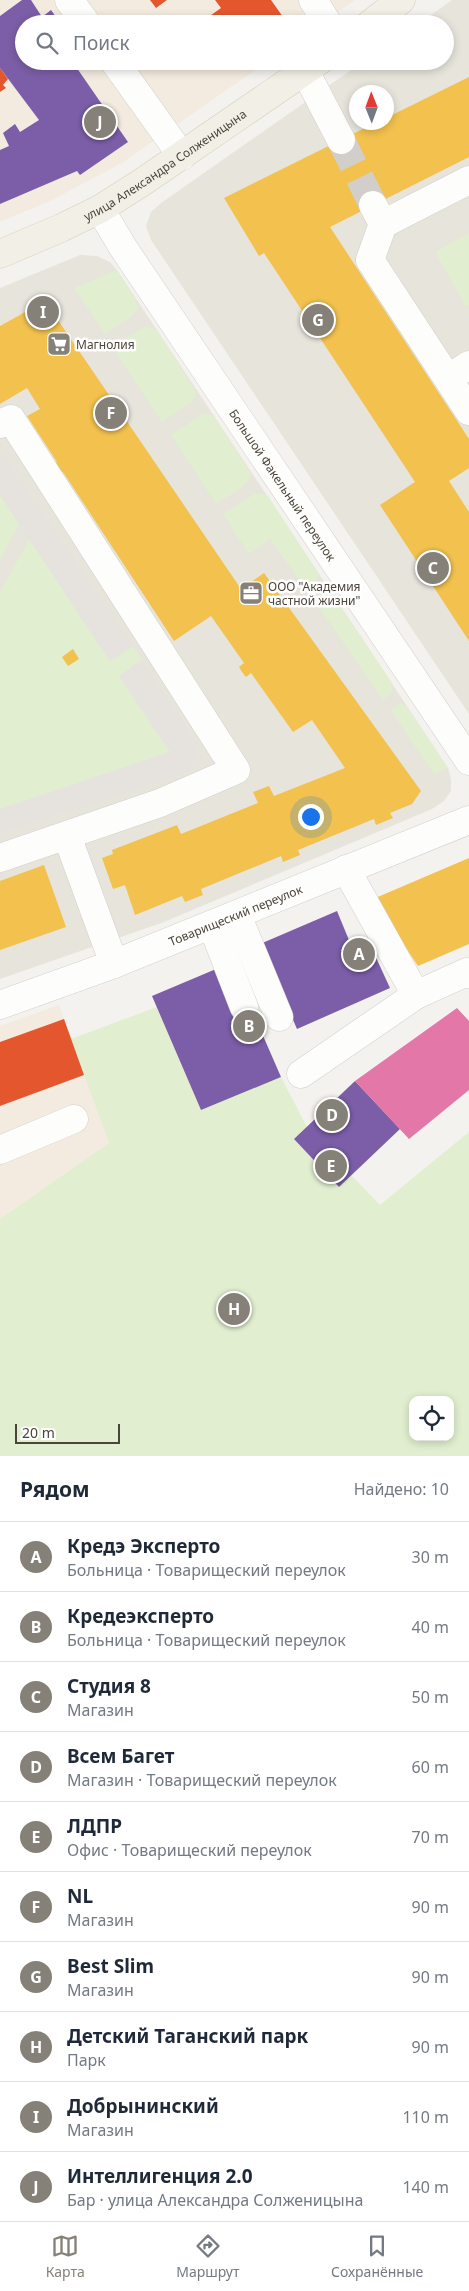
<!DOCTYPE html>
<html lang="ru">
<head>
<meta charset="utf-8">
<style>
  body { margin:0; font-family:"Noto Sans",sans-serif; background:#f6f6f7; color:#1f2937 }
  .controls { position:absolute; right:15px; bottom:15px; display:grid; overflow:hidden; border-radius:10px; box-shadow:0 2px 8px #0003 }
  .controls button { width:45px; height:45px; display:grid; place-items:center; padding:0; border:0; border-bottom:1px solid #e0e1e3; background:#fff; color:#1f2937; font:25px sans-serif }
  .compass { position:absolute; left:349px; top:85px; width:45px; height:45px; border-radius:50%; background:#fff; box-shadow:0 2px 8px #0003; rotate:359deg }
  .scale { position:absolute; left:15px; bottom:12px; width:105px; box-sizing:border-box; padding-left:5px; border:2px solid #4b4439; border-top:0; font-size:14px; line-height:18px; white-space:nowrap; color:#4b4439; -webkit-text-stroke:4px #fff; paint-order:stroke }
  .you { position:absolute; left:310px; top:816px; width:18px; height:18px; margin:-12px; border:4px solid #fff; border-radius:50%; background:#1a73e8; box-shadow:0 0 0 8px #1a73e833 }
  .badge { display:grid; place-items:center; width:32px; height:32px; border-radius:50%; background:#868178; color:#fff; font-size:16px; font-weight:700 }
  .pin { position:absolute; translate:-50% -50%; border:2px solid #fff; box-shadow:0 1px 5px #0006 }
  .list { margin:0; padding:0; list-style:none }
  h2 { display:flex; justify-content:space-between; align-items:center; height:65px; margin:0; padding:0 20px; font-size:21px }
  h2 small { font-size:16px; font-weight:400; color:#747a83 }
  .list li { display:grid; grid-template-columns:32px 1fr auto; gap:15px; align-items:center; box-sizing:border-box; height:70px; padding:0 20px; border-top:1px solid #e0e1e3 }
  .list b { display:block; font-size:19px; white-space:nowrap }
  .list p { margin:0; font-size:16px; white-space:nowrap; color:#747a83 }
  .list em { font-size:16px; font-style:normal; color:#747a83 }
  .icon { flex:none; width:28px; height:28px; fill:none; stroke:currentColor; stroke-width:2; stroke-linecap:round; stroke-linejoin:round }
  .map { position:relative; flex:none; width:469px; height:1456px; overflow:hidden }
  .search { position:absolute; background:#fff; box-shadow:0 2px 8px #0003; left:15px; right:15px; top:15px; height:55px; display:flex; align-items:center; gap:12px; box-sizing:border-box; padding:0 18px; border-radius:28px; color:#747a83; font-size:19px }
  .sheet { height:765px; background:#fff }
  nav { display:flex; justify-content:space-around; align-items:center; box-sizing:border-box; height:70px; border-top:1px solid #e0e1e3; background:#fff; font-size:14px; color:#747a83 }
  nav a { display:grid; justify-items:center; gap:2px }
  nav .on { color:#868178 }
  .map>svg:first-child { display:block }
</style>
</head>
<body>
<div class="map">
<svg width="469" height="1456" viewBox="0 0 469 1456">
  <rect width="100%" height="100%" fill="#f4f2ee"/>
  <!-- residential -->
  <g fill="#e7e4dc" fill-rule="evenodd">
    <path d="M452,0H469V714L151,240L146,226L151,212L161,203L364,61H445V24H418ZM356,92H386V122H356Z"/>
    <polygon points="80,255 97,256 110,262 117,270 448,768 451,779 451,791 444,801 432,809 164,922 0,979 0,288"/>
  </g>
  <!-- commercial -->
  <g fill="#f3ebdf">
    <polygon points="0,0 355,0 321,24 24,24 24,61 268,61 122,163 50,201 0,222"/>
    <polygon points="59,1005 109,1143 0,1219 0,1026"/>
  </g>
  <!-- green -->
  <g fill="#e1eecf" fill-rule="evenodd">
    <polygon points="469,233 469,305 466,307 435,252"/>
    <polygon points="117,270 135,298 138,309 132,316 105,334 74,288"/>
    <polygon points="146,326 157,330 196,392 192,402 162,422 112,347"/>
    <path d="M204,413L214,416L251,474C250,486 226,497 216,504L171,435Z"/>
    <path d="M261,493L268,496L317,571C321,580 313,584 306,589L270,539L249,554L223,514L254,494Z"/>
    <polygon points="0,495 19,524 0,560"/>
    <polygon points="29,539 110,661 133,646 142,660 119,676 170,752 0,809 0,593"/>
    <polygon points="324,592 333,595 392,683 391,694 383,700 313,599"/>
    <polygon points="401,703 407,707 448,768 434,774 390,710"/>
    <path d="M157,1007L201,1110L281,1077L307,1127L294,1139L339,1187L351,1175L380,1205L469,1132V1456H0V1219L109,1143L71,1039ZM413,1400H450V1437H413Z"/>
  </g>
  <!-- parking -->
  <g fill="#e6e3df">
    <polygon points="0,451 133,646 110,661 0,495"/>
    <polygon points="142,660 199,747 190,772 0,834 0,809 170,752 119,676"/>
  </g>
  <!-- homes -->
  <g fill="#f2c14e">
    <polygon points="469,77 469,157 330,227 469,439 469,468 449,481 469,512 469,641 380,505 415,482 264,253 259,256 224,198 377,122 386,122 386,118"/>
    <polygon points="45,301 241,589 264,573 421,791 412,804 390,813 393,818 376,825 374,819 298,850 300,855 283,862 281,856 201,889 203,895 185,902 182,896 135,915 125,885 113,889 102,858 113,854 112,850 177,825 181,834 258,803 253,792 269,786 274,796 345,768 312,720 293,732 251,673 246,677 242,672 239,667 244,663 211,616 174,641 63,472 57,476 50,466 57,462 27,416 40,409 27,388 0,404 0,326"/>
    <polygon points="73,649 79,659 68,666 62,657"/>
    <polygon points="469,858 469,944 418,966 373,899"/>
    <polygon points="44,865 66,927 0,950 0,881"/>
  </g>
  <!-- shops -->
  <g fill="#e4572e">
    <polygon points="150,0 167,0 156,8"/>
    <polygon points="215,0 271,0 288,24 211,24 207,18 221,8"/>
    <polygon points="0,68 8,79 3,85 6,88 0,92"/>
    <polygon points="64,1019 84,1075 0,1106 0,1042"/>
  </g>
  <!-- offices -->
  <g fill="#7b5ea7">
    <polygon points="22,0 31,0 42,17 51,10 61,24 24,24 24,61 72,61 128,142 80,175 77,171 0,204 0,150 9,146 3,133 15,124 20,132 39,120 0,68 0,16"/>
    <polygon points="337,911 351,945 367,938 390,988 297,1029 260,944"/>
    <polygon points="216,969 238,1022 254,1015 281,1077 201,1110 152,996"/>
    <polygon points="355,1081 400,1129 339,1187 294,1139"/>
  </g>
  <!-- health -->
  <polygon fill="#e377a8" points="457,1008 469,1021 469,1090 409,1139 355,1081"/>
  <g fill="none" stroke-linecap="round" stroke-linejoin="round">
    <!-- minor-tunnel -->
    <polyline stroke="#d2cfca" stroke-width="28" stroke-dasharray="28 14" stroke-linecap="butt" points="341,140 373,205"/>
    <!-- minor casing -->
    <g stroke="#d2d0cb" stroke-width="29">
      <g id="minor">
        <polyline points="69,0 87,24"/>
        <polyline points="313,0 328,24"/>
        <polyline points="114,61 182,156"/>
        <polyline points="305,71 341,140"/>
        <polyline points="373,205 383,224 469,180"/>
        <path id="s1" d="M100,209L124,249L469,761"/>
        <polyline points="383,224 370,260 469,411"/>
        <polyline points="448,379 469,365"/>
        <polyline points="0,424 11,419 236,770 160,803 0,858"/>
        <polyline points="67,836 114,964"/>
        <polyline points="346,869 416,995 467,972 469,974"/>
        <polyline points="237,915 279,1017"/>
        <polyline points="212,925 244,1007"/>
        <path id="s2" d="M0,1005L114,964L469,820"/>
        <polyline points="301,1074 416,995"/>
        <polyline points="0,1150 74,1119"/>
      </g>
    </g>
    <!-- major casing -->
    <g stroke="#d6cebb" stroke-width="29">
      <g id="major">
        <polyline points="370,24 401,0"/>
        <path id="s3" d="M0,254L61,228L100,209L141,183L319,61"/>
      </g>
    </g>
    <!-- minor -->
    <use href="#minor" stroke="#fdfdfc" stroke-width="28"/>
    <!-- major -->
    <use href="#major" stroke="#f2efe6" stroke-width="28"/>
  </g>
  <!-- icons -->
  <defs>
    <g id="supermarket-square" transform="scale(1.25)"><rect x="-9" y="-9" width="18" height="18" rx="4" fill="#868178" stroke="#fff"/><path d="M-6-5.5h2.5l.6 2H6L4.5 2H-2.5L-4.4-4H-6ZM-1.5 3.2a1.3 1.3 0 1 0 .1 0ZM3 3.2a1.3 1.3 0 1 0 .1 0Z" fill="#fff"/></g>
    <g id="office-square" transform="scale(1.25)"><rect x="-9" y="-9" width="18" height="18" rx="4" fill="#868178" stroke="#fff"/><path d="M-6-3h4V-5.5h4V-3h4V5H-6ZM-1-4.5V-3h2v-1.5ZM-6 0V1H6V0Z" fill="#fff"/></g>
  </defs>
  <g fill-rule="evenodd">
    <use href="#supermarket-square" x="59" y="344"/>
    <use href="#office-square" x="251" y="593"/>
  </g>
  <g text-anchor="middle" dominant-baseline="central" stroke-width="5" stroke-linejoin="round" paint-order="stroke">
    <!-- street labels -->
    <g font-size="12" fill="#4b4439" stroke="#fff">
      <text stroke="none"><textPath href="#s3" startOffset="188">улица Александра Солженицына</textPath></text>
      <text stroke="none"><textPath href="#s1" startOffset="331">Большой Факельный переулок</textPath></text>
      <text stroke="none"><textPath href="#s2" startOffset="252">Товарищеский переулок</textPath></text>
    </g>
    <!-- poi labels -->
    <g font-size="12" fill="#4b4439" stroke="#fff" text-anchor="start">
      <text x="76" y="344">Магнолия</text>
      <text x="268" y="586">ООО "Академия<tspan x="268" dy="14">частной жизни"</tspan></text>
    </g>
  </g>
</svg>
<div class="controls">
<button><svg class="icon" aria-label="locate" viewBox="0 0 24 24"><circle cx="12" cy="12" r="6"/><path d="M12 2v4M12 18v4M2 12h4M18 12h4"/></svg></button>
</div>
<svg class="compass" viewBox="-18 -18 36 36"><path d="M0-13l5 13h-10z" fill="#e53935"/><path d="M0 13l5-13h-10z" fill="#747a83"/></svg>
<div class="scale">20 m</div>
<div class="you"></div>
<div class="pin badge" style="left:359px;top:954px">A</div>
<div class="pin badge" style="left:249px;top:1026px">B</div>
<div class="pin badge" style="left:433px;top:568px">C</div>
<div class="pin badge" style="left:332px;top:1115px">D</div>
<div class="pin badge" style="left:331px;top:1166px">E</div>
<div class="pin badge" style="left:111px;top:413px">F</div>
<div class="pin badge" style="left:318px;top:320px">G</div>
<div class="pin badge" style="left:234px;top:1309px">H</div>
<div class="pin badge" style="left:43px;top:312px">I</div>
<div class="pin badge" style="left:100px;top:122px">J</div>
<div class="search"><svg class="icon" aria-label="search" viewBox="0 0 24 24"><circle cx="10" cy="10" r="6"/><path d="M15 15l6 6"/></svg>Поиск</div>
</div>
<section class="sheet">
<h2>Рядом<small>Найдено: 10</small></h2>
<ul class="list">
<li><span class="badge">A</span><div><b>Кредэ Эксперто</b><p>Больница · Товарищеский переулок</p></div><em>30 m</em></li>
<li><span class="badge">B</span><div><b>Кредеэксперто</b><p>Больница · Товарищеский переулок</p></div><em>40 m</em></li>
<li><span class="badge">C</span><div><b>Студия 8</b><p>Магазин</p></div><em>50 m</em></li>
<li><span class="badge">D</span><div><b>Всем Багет</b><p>Магазин · Товарищеский переулок</p></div><em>60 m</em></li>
<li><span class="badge">E</span><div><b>ЛДПР</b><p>Офис · Товарищеский переулок</p></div><em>70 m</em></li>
<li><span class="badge">F</span><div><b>NL</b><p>Магазин</p></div><em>90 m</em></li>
<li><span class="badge">G</span><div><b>Best Slim</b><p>Магазин</p></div><em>90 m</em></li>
<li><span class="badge">H</span><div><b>Детский Таганский парк</b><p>Парк</p></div><em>90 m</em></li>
<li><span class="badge">I</span><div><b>Добрынинский</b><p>Магазин</p></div><em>110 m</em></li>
<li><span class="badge">J</span><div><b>Интеллигенция 2.0</b><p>Бар · улица Александра Солженицына</p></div><em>140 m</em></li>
</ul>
</section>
<nav>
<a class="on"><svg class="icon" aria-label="map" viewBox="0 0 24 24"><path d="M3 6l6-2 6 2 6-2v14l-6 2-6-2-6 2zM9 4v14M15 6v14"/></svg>Карта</a>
<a><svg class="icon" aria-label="directions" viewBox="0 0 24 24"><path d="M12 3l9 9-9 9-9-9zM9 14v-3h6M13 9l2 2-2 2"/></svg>Маршрут</a>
<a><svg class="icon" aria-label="saved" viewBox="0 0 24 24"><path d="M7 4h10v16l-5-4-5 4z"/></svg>Сохранённые</a>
</nav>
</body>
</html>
